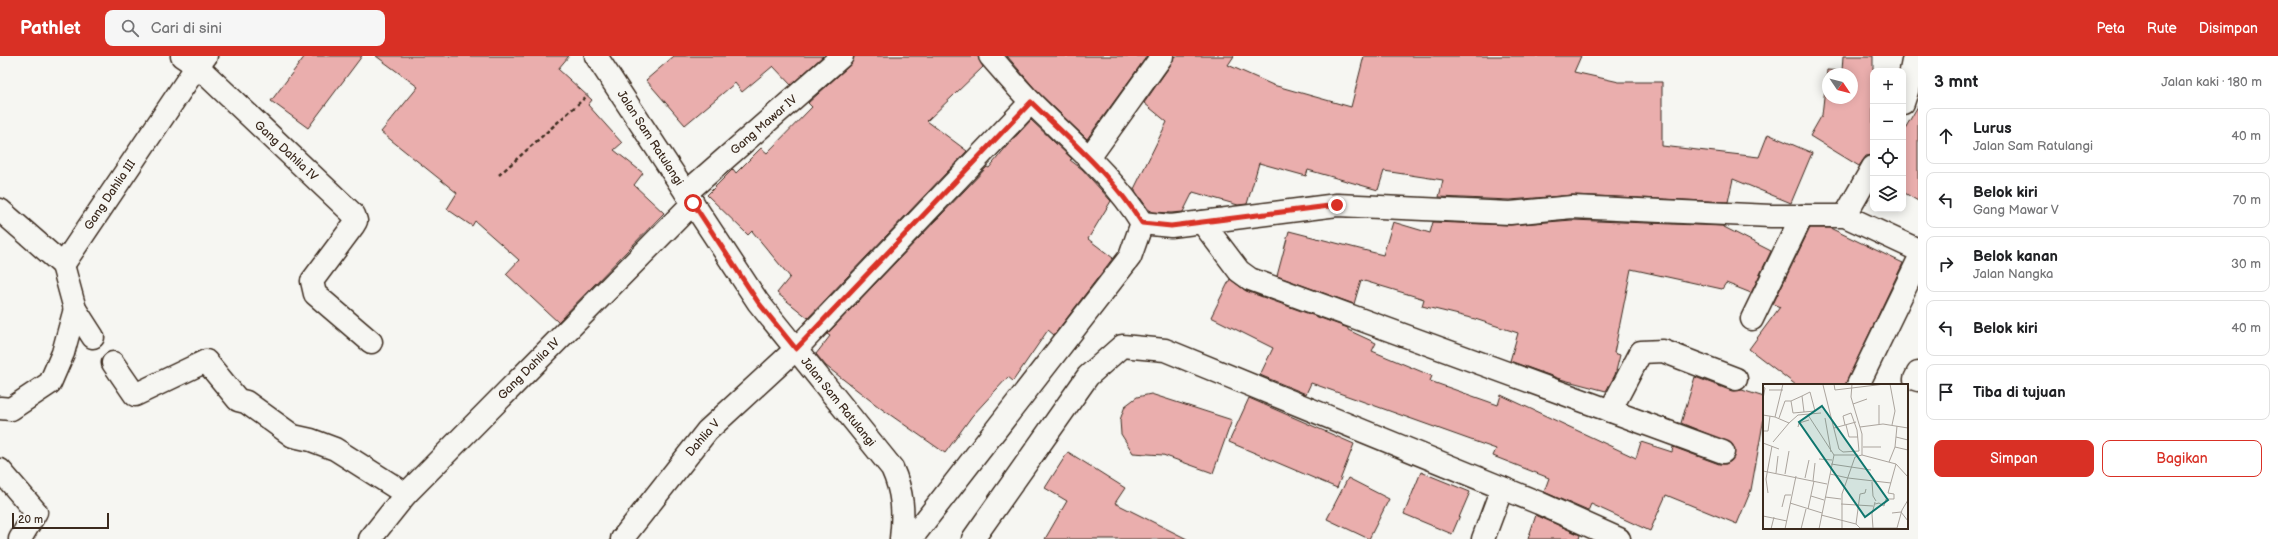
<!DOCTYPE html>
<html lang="id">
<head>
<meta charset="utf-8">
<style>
  body { margin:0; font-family:"Balsamiq Sans",sans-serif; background:#f6f6f6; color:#202124 }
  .controls { position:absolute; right:12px; top:12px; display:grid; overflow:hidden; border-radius:8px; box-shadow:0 2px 10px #0003 }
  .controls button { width:36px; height:36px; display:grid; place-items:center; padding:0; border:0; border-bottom:1px solid #e0e0e0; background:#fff; color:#202124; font:20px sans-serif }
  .compass { position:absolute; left:1822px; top:12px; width:36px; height:36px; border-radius:50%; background:#fff; box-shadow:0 2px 10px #0003; rotate:125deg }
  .scale { position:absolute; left:12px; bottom:10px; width:97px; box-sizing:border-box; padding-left:4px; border:2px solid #3b2a1e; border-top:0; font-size:11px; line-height:14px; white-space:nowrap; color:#3b2a1e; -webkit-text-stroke:3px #f6f6f2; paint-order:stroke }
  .stop { position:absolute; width:12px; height:12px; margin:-9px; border:3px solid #d93025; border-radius:50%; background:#fff }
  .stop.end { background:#d93025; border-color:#fff; box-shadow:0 1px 4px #0008 }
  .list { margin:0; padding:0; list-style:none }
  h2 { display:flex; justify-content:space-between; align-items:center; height:52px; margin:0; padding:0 16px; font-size:17px }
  h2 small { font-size:13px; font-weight:400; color:#757577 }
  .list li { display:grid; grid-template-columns:26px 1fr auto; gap:12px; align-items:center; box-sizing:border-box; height:56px; margin:0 8px 8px; padding:0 8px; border:1px solid #e0e0e0; border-radius:8px }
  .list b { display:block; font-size:15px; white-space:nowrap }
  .list p { margin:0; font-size:13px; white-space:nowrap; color:#757577 }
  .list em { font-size:13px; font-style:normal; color:#757577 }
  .actions { display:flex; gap:8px; padding:12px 16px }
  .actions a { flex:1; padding:9px 0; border:1px solid #d93025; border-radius:8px; text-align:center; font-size:14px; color:#d93025 }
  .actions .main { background:#d93025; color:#fff }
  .icon { flex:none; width:22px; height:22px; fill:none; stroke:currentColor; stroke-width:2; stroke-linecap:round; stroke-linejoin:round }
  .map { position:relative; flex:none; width:1918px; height:483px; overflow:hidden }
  header { display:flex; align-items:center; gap:24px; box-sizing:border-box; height:56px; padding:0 20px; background:#d93025; color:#fff }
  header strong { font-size:19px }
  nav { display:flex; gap:22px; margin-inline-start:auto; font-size:14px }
  .search { width:280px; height:36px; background:#f6f6f6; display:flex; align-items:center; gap:10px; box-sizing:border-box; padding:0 14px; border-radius:8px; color:#757577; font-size:15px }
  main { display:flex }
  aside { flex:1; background:#fff }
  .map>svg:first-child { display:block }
</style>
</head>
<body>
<header>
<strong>Pathlet</strong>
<div class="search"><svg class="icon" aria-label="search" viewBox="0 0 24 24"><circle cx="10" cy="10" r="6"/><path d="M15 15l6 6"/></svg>Cari di sini</div>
<nav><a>Peta</a><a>Rute</a><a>Disimpan</a></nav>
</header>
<main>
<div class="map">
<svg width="1918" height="483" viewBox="0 0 1918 483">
  <rect width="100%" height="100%" fill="#f6f6f2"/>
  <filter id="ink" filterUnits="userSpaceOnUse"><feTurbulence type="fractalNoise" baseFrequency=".025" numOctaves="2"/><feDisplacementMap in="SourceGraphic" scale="8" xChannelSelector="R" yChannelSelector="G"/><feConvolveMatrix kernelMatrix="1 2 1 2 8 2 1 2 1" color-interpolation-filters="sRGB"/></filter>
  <g filter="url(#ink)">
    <!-- building -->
    <g fill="#eaaead" stroke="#3b2a1e" fill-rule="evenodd">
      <polygon points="305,0 362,0 308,72 271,45"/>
      <polygon points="376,0 569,0 558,13 592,44 588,49 622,87 614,94 643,117 634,129 664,157 558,266 506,218 519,204 475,165 472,170 447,153 457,137 381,76 418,31"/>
      <polygon points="674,0 823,0 791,29 773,10 742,36 735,27 685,69 646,24"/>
      <polygon points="854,0 978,0 983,11 927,65 967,95 808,262 777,237 790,221 752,175 748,179 707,139 733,113 736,117 761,92 767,97 812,51 808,47 850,9"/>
      <polygon points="1007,0 1147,0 1087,83 1036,34"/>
      <polygon points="1174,0 1234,0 1228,9 1273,29 1351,51 1364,0 1581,0 1574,16 1619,26 1662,26 1662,90 1759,101 1768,78 1812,97 1791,147 1733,123 1728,146 1573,139 1510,144 1439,141 1443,124 1384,115 1378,134 1308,114 1306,120 1259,107 1247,148 1238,149 1193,136 1183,156 1171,157 1153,156 1148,153 1134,133 1167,66 1144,47 1172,7"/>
      <path d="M1843,0H1873V99L1866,100L1859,110L1810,80L1822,59L1827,14L1842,15ZM1828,18H1852V42H1828Z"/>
      <polygon points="1918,50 1918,145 1903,136 1903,76"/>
      <polygon points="1031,64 1072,103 1070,104 1082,113 1111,145 1088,183 1113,202 1054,279 1048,274 1013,325 1008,321 972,360 945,397 879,351 826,310 816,298 830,280 827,278 987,111 989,112 1006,91"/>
      <polygon points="1572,164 1722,170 1771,195 1751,237 1726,227 1722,233 1631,213 1614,297 1620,299 1615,319 1606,335 1560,323 1510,305 1518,277 1475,263 1422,250 1424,243 1361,224 1354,248 1277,220 1289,175 1383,199 1393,166 1430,177 1433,166 1510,169"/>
      <polygon points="1810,172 1830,172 1903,207 1845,329 1796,329 1749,293 1780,251 1773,248"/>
      <polygon points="1230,223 1246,235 1348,272 1348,274 1376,287 1372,295 1432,320 1430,325 1498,349 1501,339 1636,402 1641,386 1672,396 1673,391 1719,408 1726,408 1731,405 1735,394 1732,388 1681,367 1695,321 1732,335 1742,334 1764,341 1764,362 1751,434 1737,468 1666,439 1650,475 1591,448 1588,455 1544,436 1549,422 1493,400 1496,393 1311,327 1306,338 1260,319 1273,292 1211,261"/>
      <polygon points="1151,338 1232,364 1213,417 1163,399 1133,397 1121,378 1120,364 1125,350 1137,341"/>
      <polygon points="1249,342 1354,388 1337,432 1229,386"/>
      <polygon points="1068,396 1125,432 1115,447 1187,483 1045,483 1067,445 1045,432"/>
      <polygon points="1421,416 1470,436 1452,478 1404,458"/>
      <polygon points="1348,422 1389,443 1369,483 1327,463"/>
      <polygon points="1536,459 1580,479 1579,483 1528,483"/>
    </g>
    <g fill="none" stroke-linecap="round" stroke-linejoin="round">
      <!-- minor casing -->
      <g stroke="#3b2a1e" stroke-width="25">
        <g id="minor">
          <polyline points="182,0 197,10 354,159 356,165 353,170 312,225 315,238 371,286"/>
          <path d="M990,0C1004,16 1018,33 1033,48C1071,86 1114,121 1142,167"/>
          <polyline points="1903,47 1907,35 1914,0"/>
          <polyline points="1089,102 1162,0"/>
          <polyline points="686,137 842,0"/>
          <polyline points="0,154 63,209"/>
          <polyline points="1845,160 1873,111"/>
          <polyline points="1202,166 1239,215 1250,223 1723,396"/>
          <polyline points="1142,167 1171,170 1337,149 1510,157 1572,151 1771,160 1845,160 1918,194"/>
          <polyline points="63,209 197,10 206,0"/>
          <polyline points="63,209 75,253 93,281"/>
          <polyline points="1752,263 1802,160"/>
          <polyline points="113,307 135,339 206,305 238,344 246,346 293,380 311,384 335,393 406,438"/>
          <polyline points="1918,317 1915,323 1918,324"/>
          <polyline points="1858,329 1918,205"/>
          <polyline points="0,352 11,353 50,327 63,297 75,253"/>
          <polyline points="1610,355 1641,296 1663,295 1736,323"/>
          <polyline points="0,414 36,456 20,483"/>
          <polyline points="370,483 406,438 693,147"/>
          <polyline points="622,483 707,375 796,293 1031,46"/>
          <polyline points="911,483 1130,201 1142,167"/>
          <polyline points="973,483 1088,320 1122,290 1165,294 1539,447 1619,483"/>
          <polyline points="1483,483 1502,432"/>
        </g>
      </g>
      <!-- tertiary casing -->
      <g stroke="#3b2a1e" stroke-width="25">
        <path id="tertiary" d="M596,0L758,246L892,412C903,436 904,457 901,483"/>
      </g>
      <!-- path -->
      <polyline stroke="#3b2a1e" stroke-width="2.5" stroke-dasharray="4 3" stroke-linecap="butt" points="499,119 588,39"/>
      <!-- minor -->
      <use href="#minor" stroke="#f6f6f2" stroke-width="22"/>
      <!-- tertiary -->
      <use href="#tertiary" stroke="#f6f6f2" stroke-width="22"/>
    </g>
  </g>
  <g fill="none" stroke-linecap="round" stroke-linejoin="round" filter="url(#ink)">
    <!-- route -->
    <path stroke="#d93025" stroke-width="5" d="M693,147L758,246L796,293L1031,46C1070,84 1113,121 1142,167L1171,170L1337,149"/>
  </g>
  <g text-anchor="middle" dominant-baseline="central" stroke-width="4" stroke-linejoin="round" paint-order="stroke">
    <!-- street labels -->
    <g font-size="12" fill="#3b2a1e" stroke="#f6f6f2">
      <text transform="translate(764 69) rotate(-41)">Gang Mawar IV</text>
      <text transform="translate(650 82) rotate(57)">Jalan Sam Ratulangi</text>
      <text transform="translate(286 95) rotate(43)">Gang Dahlia IV</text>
      <text transform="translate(110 139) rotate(-56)">Gang Dahlia III</text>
      <text transform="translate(529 313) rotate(-45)">Gang Dahlia IV</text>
      <text transform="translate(838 346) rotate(51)">Jalan Sam Ratulangi</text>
      <text transform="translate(703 382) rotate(-49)">Dahlia V</text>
    </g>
  </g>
  <!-- overview -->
  <g transform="translate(1763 328)">
    <rect width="145" height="145" fill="#f6f6f2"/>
    <path fill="none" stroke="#aba49d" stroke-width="1" d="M71,0L72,6L122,0M89,0L88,13L99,50V71M127,0L132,27L129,41M60,1L76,65L80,68L96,67L94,46L88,29L80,32L82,41M0,3L2,4L0,15M6,6H20M28,17L30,29L52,27L47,8L39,12M90,20L104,15M0,31L12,33L26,39L35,31L58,29M45,31L71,71M12,33L20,0M16,34L22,17H28L39,12L41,28M62,34L68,68M116,40V21M83,41L86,53H95M35,43L36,39L46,36M97,43L120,40L145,44M71,44L93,38M0,47H5L7,32M133,53L145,56M10,58L26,39M0,59L16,65M100,63H118M132,63L145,66M71,71H95M56,75L69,76M126,78L132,63L134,42M68,80L108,86M0,87L64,100M13,89L15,72M22,90L26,67M67,90L85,94M42,94L46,76M85,94L128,99M50,97L52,79M109,98L110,112L113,117M5,109L3,95L9,62M48,112L61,116M62,113L78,115M27,119L59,129M78,120L110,122M112,120L116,119L121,122L123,115H131V110L125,109L133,80M19,123L22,111H28M45,125L51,97M129,129L138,128L145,137M58,131L93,140M0,132L24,137M93,140L97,144H134M93,140L97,110L102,109L103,105M110,144L109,130L112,118M134,144L139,126L145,116M8,145L11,133M22,145L33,92M38,145L43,125M56,145L71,71M79,145V110L92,73L99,71L133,80L145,93"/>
    <path fill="#0f766e" fill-opacity="0.15" stroke="#0f766e" stroke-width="2" d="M59,22L125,116L102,133L36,38Z"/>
    <rect width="145" height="145" fill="none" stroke="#3b2a1e" stroke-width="2"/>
  </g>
</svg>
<div class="controls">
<button>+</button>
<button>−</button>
<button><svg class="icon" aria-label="locate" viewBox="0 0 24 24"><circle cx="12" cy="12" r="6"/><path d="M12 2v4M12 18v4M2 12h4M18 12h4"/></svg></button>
<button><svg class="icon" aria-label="layers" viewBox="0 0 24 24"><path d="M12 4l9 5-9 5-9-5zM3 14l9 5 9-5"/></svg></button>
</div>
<svg class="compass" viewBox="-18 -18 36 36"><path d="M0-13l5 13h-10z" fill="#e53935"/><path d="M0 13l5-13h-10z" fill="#757577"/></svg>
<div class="scale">20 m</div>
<div class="stop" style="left:693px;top:147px"></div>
<div class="stop end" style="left:1337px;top:149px"></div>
</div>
<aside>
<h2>3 mnt<small>Jalan kaki · 180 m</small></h2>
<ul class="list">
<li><svg class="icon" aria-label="ahead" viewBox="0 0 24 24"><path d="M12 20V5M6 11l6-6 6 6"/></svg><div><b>Lurus</b><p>Jalan Sam Ratulangi</p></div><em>40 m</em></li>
<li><svg class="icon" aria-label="left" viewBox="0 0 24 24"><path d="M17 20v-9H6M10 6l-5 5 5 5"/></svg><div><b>Belok kiri</b><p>Gang Mawar V</p></div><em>70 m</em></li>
<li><svg class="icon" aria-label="right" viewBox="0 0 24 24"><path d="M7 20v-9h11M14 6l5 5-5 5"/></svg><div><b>Belok kanan</b><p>Jalan Nangka</p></div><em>30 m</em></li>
<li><svg class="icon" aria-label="left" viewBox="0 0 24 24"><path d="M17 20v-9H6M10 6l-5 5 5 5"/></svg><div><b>Belok kiri</b></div><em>40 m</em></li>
<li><svg class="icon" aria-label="arrive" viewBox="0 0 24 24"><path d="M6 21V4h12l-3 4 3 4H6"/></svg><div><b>Tiba di tujuan</b></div></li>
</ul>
<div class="actions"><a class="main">Simpan</a><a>Bagikan</a></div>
</aside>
</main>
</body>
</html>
